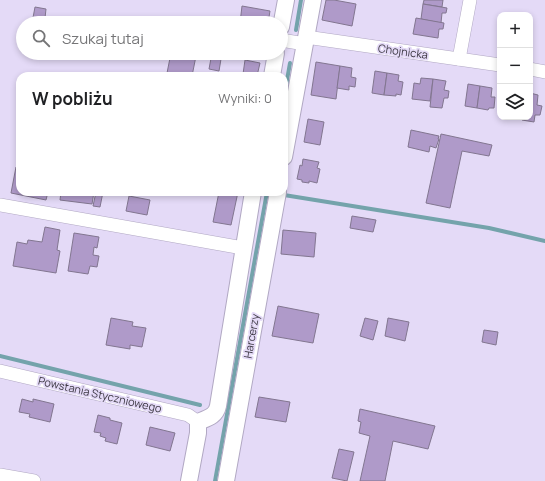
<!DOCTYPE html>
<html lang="pl">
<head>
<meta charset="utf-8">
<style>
  body { margin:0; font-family:Manrope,sans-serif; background:#f6f6f6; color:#202124 }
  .controls { position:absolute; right:12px; top:12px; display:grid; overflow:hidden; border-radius:8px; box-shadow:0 2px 6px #0003 }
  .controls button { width:36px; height:36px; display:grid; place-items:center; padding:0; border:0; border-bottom:1px solid #e0e0e0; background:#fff; color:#202124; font:20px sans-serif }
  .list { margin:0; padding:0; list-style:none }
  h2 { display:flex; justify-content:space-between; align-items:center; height:52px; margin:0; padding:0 16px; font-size:17px }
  h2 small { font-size:13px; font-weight:400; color:#757577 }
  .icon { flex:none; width:22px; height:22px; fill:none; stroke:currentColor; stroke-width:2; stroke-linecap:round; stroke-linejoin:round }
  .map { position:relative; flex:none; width:545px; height:481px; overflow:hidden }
  .search { position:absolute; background:#fff; box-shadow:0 2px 6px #0003; left:16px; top:16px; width:272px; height:44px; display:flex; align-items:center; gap:10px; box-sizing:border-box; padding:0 14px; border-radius:22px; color:#757577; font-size:15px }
  .panel { position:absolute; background:#fff; box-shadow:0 2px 6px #0003; left:16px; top:72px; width:272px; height:124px; border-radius:12px }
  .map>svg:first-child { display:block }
</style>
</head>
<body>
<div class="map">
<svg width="545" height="481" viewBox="0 0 545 481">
  <rect width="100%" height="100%" fill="#e4daf7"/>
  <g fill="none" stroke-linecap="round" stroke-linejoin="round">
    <!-- stream -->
    <g stroke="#74a3ab" stroke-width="4">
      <polyline points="296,30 301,0"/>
      <polyline points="284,97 290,63"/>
      <polyline points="284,195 489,228 545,241"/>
      <polyline points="0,356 200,405"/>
      <polyline points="215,481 267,192"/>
    </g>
  </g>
  <!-- building -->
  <g fill="#af9ac9" stroke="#827690">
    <polygon points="326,0 334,0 356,4 352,26 322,20"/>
    <polygon points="424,0 443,0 442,7 423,4"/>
    <polygon points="423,4 447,8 446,13 442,13 441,23 421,19"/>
    <polygon points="242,6 270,11 268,23 260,23 260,19 251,17 250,23 240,23"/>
    <polygon points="35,7 46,9 45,18 72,23 32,23"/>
    <polygon points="416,18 444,23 443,29 439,29 438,38 413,34"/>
    <polygon points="171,53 180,53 196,56 192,76 181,76 167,73"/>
    <polygon points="212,53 222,53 219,71 209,69"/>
    <polygon points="245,60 260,63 257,76 243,74"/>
    <polygon points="316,62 340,66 336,99 311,95"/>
    <polygon points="340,66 352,68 351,77 356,78 355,87 349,86 349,90 337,88"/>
    <polygon points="375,71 387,73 384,95 372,93"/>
    <polygon points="387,73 399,75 398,81 403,82 401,95 396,94 396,96 384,95"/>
    <polygon points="421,78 433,79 430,101 412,99 414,83 420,84"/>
    <polygon points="433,79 446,81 444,90 449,91 448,98 444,98 442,108 430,107"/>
    <polygon points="468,84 480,86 477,108 465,106"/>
    <polygon points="480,86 492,88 491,97 495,97 494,108 489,108 488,110 477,108"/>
    <polygon points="530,93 538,95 537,105 542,106 540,115 535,115 534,122 522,120 523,117 530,117"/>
    <polygon points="308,119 324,122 320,145 304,142"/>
    <polygon points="411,130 439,136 438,139 439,139 436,148 430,146 429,152 408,147"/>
    <polygon points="441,134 492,145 489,156 462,151 450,208 426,203"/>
    <polygon points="303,159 319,162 317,168 320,169 317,183 309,181 309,183 302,182 302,180 297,179 300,165 302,166"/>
    <polygon points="16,167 20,167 20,192 48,192 46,200 11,193"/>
    <polygon points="61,192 94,192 92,204 60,200"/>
    <polygon points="96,192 103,192 100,207 93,206"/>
    <polygon points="219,192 238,192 231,225 213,222"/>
    <polygon points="129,196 150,200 147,215 126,211"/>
    <polygon points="352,216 376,220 373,232 350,228"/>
    <polygon points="45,227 60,230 57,250 60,251 56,273 13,266 17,242 27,244 28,240 42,242"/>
    <polygon points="283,230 316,233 314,257 281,254"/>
    <polygon points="74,233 99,237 97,248 94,247 93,255 99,256 97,267 90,266 88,274 68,271"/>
    <polygon points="278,306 319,314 313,343 272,336"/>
    <polygon points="111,318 133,322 132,326 146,328 142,347 130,345 130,349 106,345"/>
    <polygon points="365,318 378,321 373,340 360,336"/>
    <polygon points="388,318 409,322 405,341 385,336"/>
    <polygon points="484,330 498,332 496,345 482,342"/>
    <polygon points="259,397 290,402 286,422 255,417"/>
    <polygon points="22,399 33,402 33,399 54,404 50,422 29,417 30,414 19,412"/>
    <polygon points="360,409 435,426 428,449 393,441 385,481 360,481 370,436 359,433 361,422 358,421"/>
    <polygon points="98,415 110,418 110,420 122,423 117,444 105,441 106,438 100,436 101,433 94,432"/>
    <polygon points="150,427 175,433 170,451 146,445"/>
    <polygon points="339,449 354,452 347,481 332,478"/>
  </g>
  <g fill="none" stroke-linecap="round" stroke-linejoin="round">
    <!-- minor casing -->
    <g stroke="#b1a8c3" stroke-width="14">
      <g id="minor">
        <polyline points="306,37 500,65"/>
        <polyline points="281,40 305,44"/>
        <polyline points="459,59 470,0"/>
        <polyline points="530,69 545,72"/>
        <polyline points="0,205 243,248"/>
        <polyline points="0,371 188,415 198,422"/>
        <polyline points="0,475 34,481"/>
      </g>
    </g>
    <!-- tertiary casing -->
    <g stroke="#b1a8c3" stroke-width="18">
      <g id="tertiary">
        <polyline points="281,27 286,0"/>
        <polyline points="272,76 276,53"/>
        <polyline points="284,157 313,0"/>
        <path d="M189,481L198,433V422C208,418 216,416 218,406L253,192"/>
        <polyline points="226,481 278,192"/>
      </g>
    </g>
    <!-- minor -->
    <use href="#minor" stroke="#fff" stroke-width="13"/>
    <!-- tertiary -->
    <use href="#tertiary" stroke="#fff" stroke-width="16"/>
  </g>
  <g text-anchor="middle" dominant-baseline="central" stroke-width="3.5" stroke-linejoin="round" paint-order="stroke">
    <!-- street labels -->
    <g font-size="11" fill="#3c3843" stroke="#e4daf7">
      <text transform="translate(403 51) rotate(8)">Chojnicka</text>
      <text transform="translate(251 336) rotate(-80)">Harcerzy</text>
      <text transform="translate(100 394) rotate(13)">Powstania Styczniowego</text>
    </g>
  </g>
</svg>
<div class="controls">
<button>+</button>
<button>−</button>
<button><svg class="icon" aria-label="layers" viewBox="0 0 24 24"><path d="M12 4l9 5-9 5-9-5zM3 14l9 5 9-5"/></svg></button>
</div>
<div class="search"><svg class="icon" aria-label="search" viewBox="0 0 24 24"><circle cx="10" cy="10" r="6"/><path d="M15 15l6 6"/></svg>Szukaj tutaj</div>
<section class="panel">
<h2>W pobliżu<small>Wyniki: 0</small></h2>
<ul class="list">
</ul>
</section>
</div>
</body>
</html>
